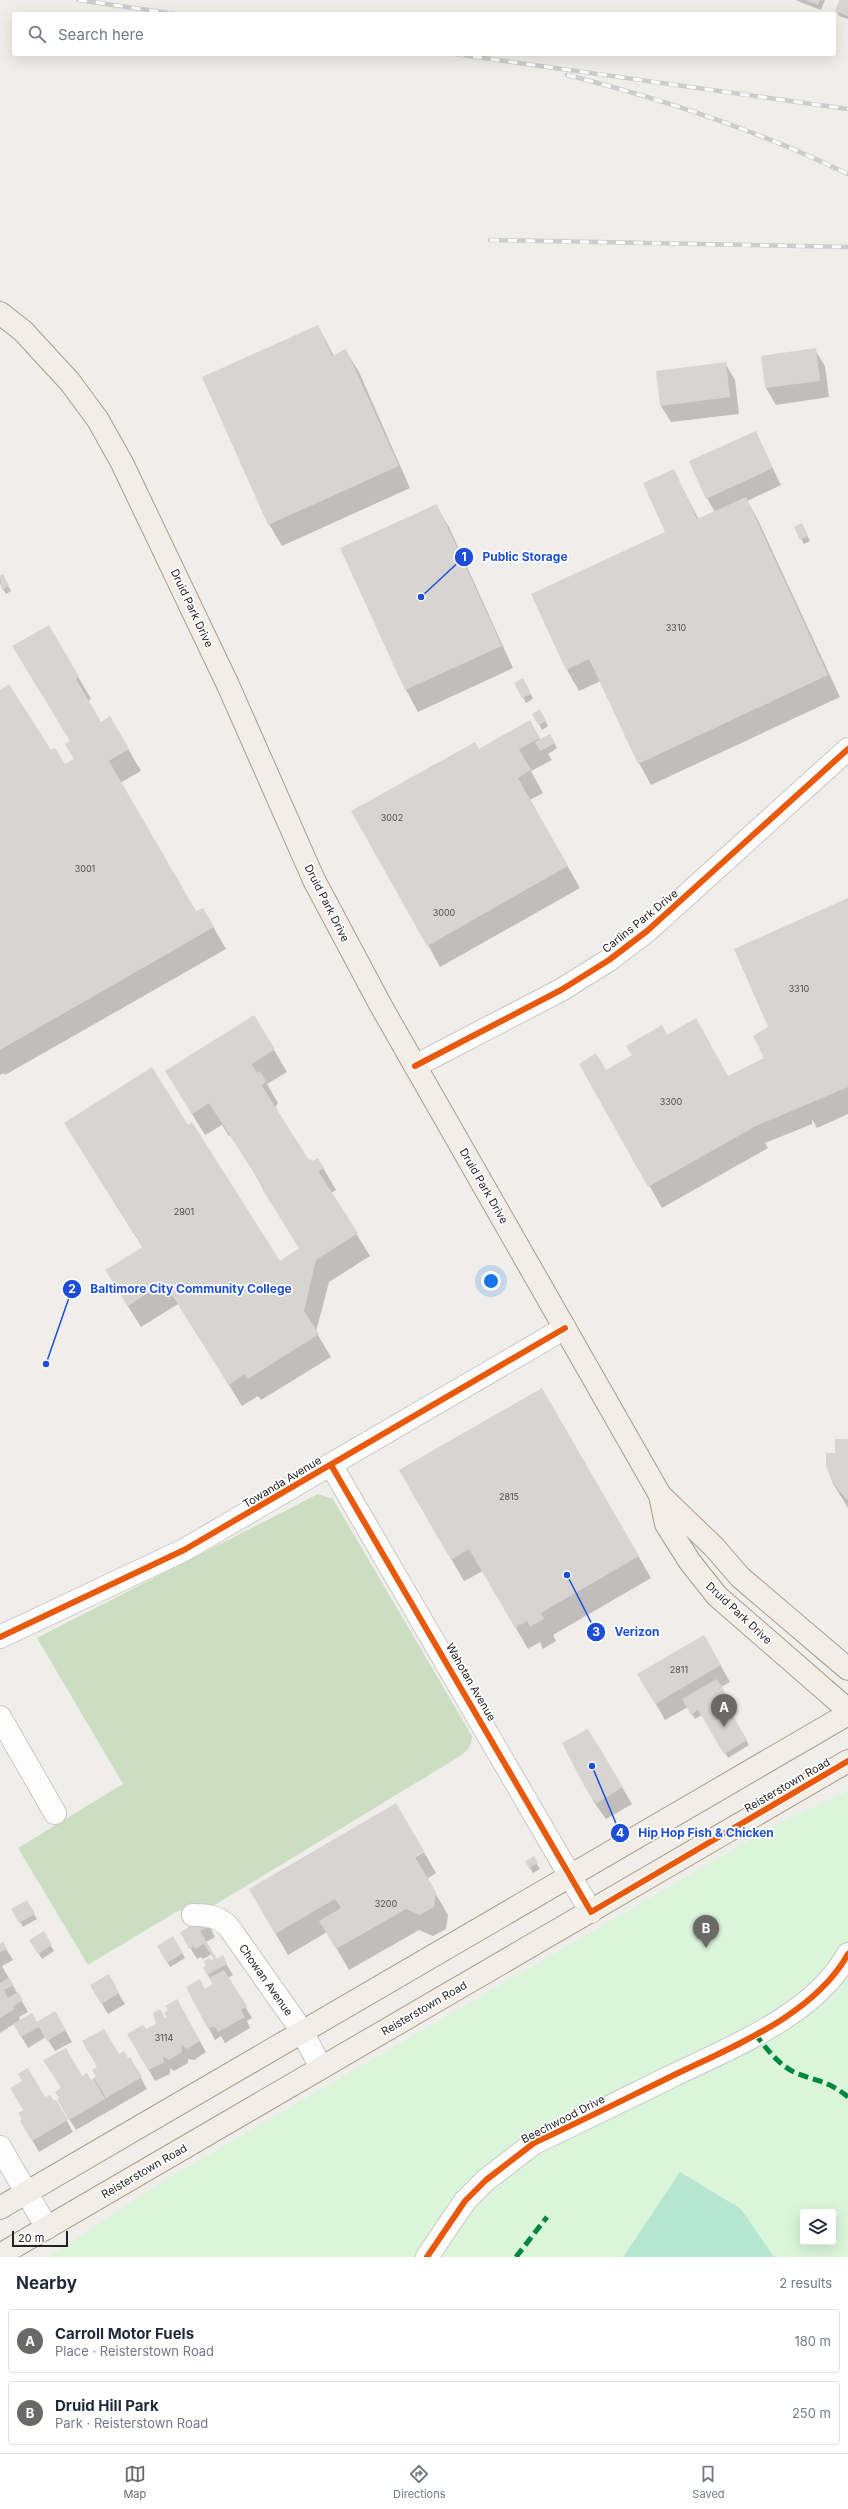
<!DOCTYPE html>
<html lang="en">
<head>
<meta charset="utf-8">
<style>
  body { margin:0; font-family:Inter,sans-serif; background:#f2f2f3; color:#1f2937 }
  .controls { position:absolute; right:12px; bottom:12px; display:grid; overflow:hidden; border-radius:4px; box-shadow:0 4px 16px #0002 }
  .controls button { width:36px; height:36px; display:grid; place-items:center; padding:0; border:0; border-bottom:1px solid #e0e1e3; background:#fff; color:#1f2937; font:20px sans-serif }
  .scale { position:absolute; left:12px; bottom:10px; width:56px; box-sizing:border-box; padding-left:4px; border:2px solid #222; border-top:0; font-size:11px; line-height:14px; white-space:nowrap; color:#222; -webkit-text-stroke:3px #fff; paint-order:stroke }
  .you { position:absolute; left:491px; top:1281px; width:14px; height:14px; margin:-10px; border:3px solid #fff; border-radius:50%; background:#1a73e8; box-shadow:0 0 0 6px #1a73e833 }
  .badge { display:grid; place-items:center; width:26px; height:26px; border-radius:50%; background:#6a6968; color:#fff; font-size:13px; font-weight:700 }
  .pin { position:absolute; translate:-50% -33px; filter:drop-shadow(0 1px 2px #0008) }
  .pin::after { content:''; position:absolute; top:21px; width:14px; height:12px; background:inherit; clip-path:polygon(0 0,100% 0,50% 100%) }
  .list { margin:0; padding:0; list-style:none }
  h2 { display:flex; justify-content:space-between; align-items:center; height:52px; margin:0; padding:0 16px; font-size:17px }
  h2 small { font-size:13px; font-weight:400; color:#747a83 }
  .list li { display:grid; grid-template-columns:26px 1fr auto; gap:12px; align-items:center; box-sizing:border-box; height:64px; margin:0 8px 8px; padding:0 8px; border:1px solid #e0e1e3; border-radius:4px }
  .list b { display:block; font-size:15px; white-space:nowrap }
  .list p { margin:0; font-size:13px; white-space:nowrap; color:#747a83 }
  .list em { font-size:13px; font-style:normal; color:#747a83 }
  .icon { flex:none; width:22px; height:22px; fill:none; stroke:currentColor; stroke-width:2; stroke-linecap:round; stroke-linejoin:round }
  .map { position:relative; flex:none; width:848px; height:2257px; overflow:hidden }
  .search { position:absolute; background:#fff; box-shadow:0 4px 16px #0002; left:12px; right:12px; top:12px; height:44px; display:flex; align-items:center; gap:10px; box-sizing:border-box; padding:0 14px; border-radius:4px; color:#747a83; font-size:15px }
  .sheet { height:196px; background:#fff }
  nav { display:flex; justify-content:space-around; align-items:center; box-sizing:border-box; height:56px; border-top:1px solid #e0e1e3; background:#fff; font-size:11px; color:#747a83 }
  nav a { display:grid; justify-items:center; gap:2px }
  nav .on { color:#6a6968 }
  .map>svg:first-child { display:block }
</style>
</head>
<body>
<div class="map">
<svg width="848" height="2257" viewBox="0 0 848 2257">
  <rect width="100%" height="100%" fill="#f0eeeb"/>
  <!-- forest -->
  <path fill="#cbdec1" d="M318,1494L333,1499L472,1736C472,1747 466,1752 457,1758L213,1906L178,1911L88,1965L18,1848L123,1784L37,1638Z"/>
  <!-- park -->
  <path fill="#daf5da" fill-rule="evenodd" d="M848,1791V2257H49L167,2179L775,1825ZM803,2212H833V2242H803Z"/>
  <!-- pitch -->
  <polygon fill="#b7e6d2" points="680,2172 741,2209 774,2257 623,2257"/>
  <!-- shadow -->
  <g fill="#0003">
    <polygon points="795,0 825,0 821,10"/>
    <polygon points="840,0 848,0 848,19 839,16 836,10"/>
    <polygon points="318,326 334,356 346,351 359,372 410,488 282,546 269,524"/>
    <polygon points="815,350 825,366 829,397 776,405 766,388 762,357"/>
    <polygon points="725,363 735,380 739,414 671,422 661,406"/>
    <polygon points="755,432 781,485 747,501 758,520 840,697 651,785 639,763 601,681 579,691 567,670 667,532 673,470 699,520 715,512 707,498"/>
    <polygon points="436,505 449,527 513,668 418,712 406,690 342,549"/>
    <polygon points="805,530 810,541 804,544 801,539"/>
    <polygon points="2,575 11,591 6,594 0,584 0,577"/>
    <polygon points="49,626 91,699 88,701 101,723 110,718 141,771 120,783 196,913 203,909 226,949 5,1075 4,1073 0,1075 0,691 64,765 75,759"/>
    <polygon points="515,683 526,684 533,699 526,703"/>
    <polygon points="540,710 548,726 542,730 534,714"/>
    <polygon points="530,721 540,740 550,735 557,748 548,754 552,760 531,771 543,793 530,800 580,888 440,967 428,945 478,750"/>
    <polygon points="848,899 848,1114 817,1128 812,1119 812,1124 765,1143 768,1148 662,1208 580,1064 605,1071 667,1036 728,1077 765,1058 772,1033"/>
    <polygon points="254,1016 287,1072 267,1084 278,1103 275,1108 308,1162 313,1163 318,1159 336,1190 331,1193 370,1256 329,1282 316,1332 331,1357 261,1400 258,1396 242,1406 178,1304 141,1327 119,1292 143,1248 78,1145 187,1126 279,1262 300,1249 231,1135 229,1136 222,1125 205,1135 179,1093"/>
    <polygon points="542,1389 651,1578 553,1635 556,1641 543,1649 540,1642 528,1649 483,1571 464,1581 400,1471"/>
    <polygon points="848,1440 848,1508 832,1482 836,1454"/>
    <polygon points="704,1636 730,1682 721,1687 728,1700 724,1702 749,1745 728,1758 702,1715 695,1719 688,1707 665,1720 639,1674"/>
    <polygon points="588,1730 632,1804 606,1819 593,1801"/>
    <polygon points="424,1852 436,1873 427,1879 448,1915 446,1929 433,1936 419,1930 349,1970 327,1932 288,1955 250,1890 410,1858 411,1860"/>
    <polygon points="533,1858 540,1869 533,1873 526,1862"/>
    <polygon points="26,1901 37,1919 23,1927 13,1909"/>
    <polygon points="207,1922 215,1937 206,1942 217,1960 222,1957 233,1975 228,1978 252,2018 247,2021 250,2028 225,2043 221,2036 215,2040 188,1988 205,1990 214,1985 204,1968 215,1960 212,1954 203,1959 201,1957 197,1959 181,1933"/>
    <polygon points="43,1933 54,1951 42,1959 31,1941"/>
    <polygon points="173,1937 185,1958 170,1967 158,1946"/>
    <polygon points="3,1944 13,1960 2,1966 28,2012 19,2017 20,2020 36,2023 55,2012 72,2042 55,2051 46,2037 28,2048 14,2024 0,2033 0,1946"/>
    <polygon points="108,1976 125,2004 108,2014 91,1986"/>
    <polygon points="177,2001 206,2052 194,2060 188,2059 188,2063 174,2071 170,2068 170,2074 155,2081 128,2034 145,2031 168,2018 169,2010"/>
    <polygon points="119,2055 128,2060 130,2058 147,2089 76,2130 58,2100 82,2077 90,2081 97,2077"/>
    <polygon points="45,2099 56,2101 73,2132 39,2152 21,2121 24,2111"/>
  </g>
  <!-- building -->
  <g fill="#d7d4d2">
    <polygon points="805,0 820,0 818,5"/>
    <polygon points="839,0 848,0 848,16 835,11"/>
    <polygon points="318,325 332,356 346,349 399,466 268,525 202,377"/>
    <polygon points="816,348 820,381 765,388 761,356"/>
    <polygon points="726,362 730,397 660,406 656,371"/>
    <polygon points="756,431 773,468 706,499 689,461"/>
    <polygon points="674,469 697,519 746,497 828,675 638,764 589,659 566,670 531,594 665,532 643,483"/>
    <polygon points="437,504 502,646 405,690 340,548"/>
    <polygon points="802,523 808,536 800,540 794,527"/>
    <polygon points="3,574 9,586 2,590 0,576"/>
    <polygon points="49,625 79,677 76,679 101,722 110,716 129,749 109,761 196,911 203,908 214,927 0,1050 0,690 9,684 51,750 55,748 65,764 74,759 65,744 70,741 12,646"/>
    <polygon points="523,678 531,694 522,698 514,683"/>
    <polygon points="540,709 546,721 538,725 532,714"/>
    <polygon points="530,720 540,738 519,749 531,770 518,778 568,866 427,946 351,811 475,742 479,749"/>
    <polygon points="550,734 555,743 540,751 535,742"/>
    <polygon points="848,898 848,1087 756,1126 648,1187 579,1064 596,1053 606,1070 632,1055 626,1046 662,1025 667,1035 696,1018 728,1076 764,1058 753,1036 768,1027 734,949"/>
    <polygon points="254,1015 275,1049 252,1064 257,1073 260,1071 266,1081 262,1086 309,1160 311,1159 313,1161 318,1158 324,1168 319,1171 320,1174 358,1233 316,1260 304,1311 319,1334 248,1379 245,1374 229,1385 164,1282 128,1306 105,1270 143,1247 64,1123 152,1067 188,1125 192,1122 280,1261 299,1248 262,1189 264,1188 209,1103 192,1114 165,1071"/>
    <polygon points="542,1388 639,1556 541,1613 544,1619 530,1627 527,1621 515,1628 469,1549 451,1560 399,1470"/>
    <polygon points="835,1439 848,1439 848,1501 832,1482 826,1466 826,1453 835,1453"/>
    <polygon points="704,1635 721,1665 655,1704 637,1674"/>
    <polygon points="717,1679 726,1694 722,1697 747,1740 724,1754 698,1710 691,1715 682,1699"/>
    <polygon points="588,1729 623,1787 597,1803 594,1802 583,1784 562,1743"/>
    <polygon points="396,1803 424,1851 415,1857 436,1892 434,1907 420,1915 406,1909 336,1949 319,1921 341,1908 335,1899 275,1934 249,1889"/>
    <polygon points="534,1856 538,1863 529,1868 525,1861"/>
    <polygon points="27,1900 35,1914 19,1923 11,1909"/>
    <polygon points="196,1923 210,1926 200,1931 217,1959 223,1955 227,1964 207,1975 203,1968 206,1965 203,1962 209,1958 211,1960 214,1959 204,1944 195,1949 194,1946 189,1949 180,1932"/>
    <polygon points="44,1931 52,1945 38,1954 29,1940"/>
    <polygon points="173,1936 183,1953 167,1963 157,1946"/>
    <polygon points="3,1942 7,1949 0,1952 0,1944"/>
    <polygon points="224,1970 247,2006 241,2010 245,2017 218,2032 214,2026 208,2029 186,1987 200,1979 205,1989 213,1984 209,1978"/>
    <polygon points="109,1974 119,1993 101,2004 90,1985"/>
    <polygon points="9,1977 14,1985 4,1990 8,1998 18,1992 23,2000 13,2006 15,2009 0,2018 0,1983"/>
    <polygon points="177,1999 200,2041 187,2049 181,2045 182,2052 169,2060 163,2056 164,2063 148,2070 127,2034 143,2025 146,2029 156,2024 153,2013 160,2009 165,2018 167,2017 164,2013 168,2010 165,2006"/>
    <polygon points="55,2011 66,2030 47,2041 39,2027 21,2037 13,2024 32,2013 37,2022"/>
    <polygon points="104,2029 119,2054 124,2051 128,2058 130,2057 142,2077 106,2098 94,2078 96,2076 92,2070 97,2067 82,2041"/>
    <polygon points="66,2048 82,2076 87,2073 91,2080 93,2078 105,2099 69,2120 57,2099 59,2098 55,2092 61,2088 43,2060"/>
    <polygon points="28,2068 45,2097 50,2095 54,2101 56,2100 68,2120 32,2141 20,2121 22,2119 18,2113 23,2110 10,2088 22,2081 18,2074"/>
  </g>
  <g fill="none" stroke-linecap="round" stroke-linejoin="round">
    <!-- minor casing -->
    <g stroke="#c9c8c7" stroke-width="24">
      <g id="minor">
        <polyline points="415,1066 561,990 609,960 647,931 848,749"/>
        <polyline points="331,1465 591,1912"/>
        <polyline points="0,1637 184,1550 565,1328"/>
        <polyline points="0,1717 55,1813"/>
        <path d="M193,1915C207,1915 217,1916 228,1926L302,2031L321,2068"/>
        <polyline points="0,2147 47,2228"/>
        <path d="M427,2257L465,2201L486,2180L534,2143C579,2122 623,2100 668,2078C729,2048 814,2016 848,1954"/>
      </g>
    </g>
    <!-- major casing -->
    <g stroke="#a79c86" stroke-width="24">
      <g id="major">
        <polyline points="0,313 23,331 70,382 98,420 122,463 228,685 314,880 381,1006 660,1495 715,1548 740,1577 848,1669"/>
        <polyline points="660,1495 666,1524 690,1562 717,1596 848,1710"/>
        <polyline points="0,2208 848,1714"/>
        <polyline points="0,2255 848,1761"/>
      </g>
    </g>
    <!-- minor -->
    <use href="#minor" stroke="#fdfcfc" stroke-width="22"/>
    <!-- major -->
    <use href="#major" stroke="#f3ede7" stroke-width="22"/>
    <!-- rail casing -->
    <g stroke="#ccc" stroke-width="4.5">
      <g id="rail">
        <polyline points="78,0 176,14"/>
        <polyline points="455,54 848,109"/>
        <path d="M567,75C663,99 759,131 848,174"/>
        <polyline points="490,240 848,247"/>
      </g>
    </g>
    <!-- rail -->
    <use href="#rail" stroke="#fff" stroke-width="3" stroke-dasharray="9" stroke-linecap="butt"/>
    <!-- quiet -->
    <g stroke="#00873e" stroke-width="5" stroke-dasharray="10 5" stroke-linecap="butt">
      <path d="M755,2034C767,2049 779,2066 798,2074C820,2082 828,2081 848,2097"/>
      <polyline points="516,2257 547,2217"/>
    </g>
    <!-- cycleway casing -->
    <g stroke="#fff" stroke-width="8">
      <g id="cycleway">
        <polyline points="415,1066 561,990 609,960 647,931 848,749"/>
        <polyline points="331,1465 591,1912 848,1761"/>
        <polyline points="0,1637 184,1550 565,1328"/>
        <path d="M427,2257L465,2201L486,2180L534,2143C579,2122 623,2100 668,2078C729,2048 814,2016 848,1954"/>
      </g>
    </g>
    <!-- cycleway -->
    <use href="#cycleway" stroke="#e8590c" stroke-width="6"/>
  </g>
  <g text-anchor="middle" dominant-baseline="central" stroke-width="3.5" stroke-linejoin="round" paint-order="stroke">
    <!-- number labels -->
    <g font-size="9" fill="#4f4e4e">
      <text x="676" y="627">3310</text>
      <text x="392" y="817">3002</text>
      <text x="85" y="868">3001</text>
      <text x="444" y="912">3000</text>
      <text x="799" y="988">3310</text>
      <text x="671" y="1101">3300</text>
      <text x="184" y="1211">2901</text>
      <text x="509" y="1496">2815</text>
      <text x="679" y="1669">2811</text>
      <text x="386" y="1903">3200</text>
      <text x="164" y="2037">3114</text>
    </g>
    <!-- street labels -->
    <g font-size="11" fill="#222" stroke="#fff">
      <text transform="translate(192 608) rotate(65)">Druid Park Drive</text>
      <text transform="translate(327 903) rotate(63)">Druid Park Drive</text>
      <text transform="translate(640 921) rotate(-39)">Carlins Park Drive</text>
      <text transform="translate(484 1186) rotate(60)">Druid Park Drive</text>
      <text transform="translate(282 1482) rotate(-31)">Towanda Avenue</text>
      <text transform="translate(739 1613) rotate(43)">Druid Park Drive</text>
      <text transform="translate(471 1682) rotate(60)">Wahotan Avenue</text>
      <text transform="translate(787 1785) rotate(-30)">Reisterstown Road</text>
      <text transform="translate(266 1980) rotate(55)">Chowan Avenue</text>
      <text transform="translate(424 2008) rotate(-30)">Reisterstown Road</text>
      <text transform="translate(563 2119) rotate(-27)">Beechwood Drive</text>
      <text transform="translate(144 2171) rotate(-30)">Reisterstown Road</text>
    </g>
  </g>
  <!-- callouts -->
  <path fill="none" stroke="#1d4ed8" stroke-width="1.5" d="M421 597L464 557M46 1364L72 1289M567 1575L596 1632M592 1766L620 1833"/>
  <g fill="#1d4ed8" stroke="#fff" stroke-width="1.5">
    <circle cx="421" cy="597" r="4"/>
    <circle cx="46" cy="1364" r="4"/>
    <circle cx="567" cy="1575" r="4"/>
    <circle cx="592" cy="1766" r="4"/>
    <circle cx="464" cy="557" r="10"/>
    <circle cx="72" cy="1289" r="10"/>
    <circle cx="596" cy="1632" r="10"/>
    <circle cx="620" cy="1833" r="10"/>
  </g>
  <g font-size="12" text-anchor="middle" font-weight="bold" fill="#fff">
    <text x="464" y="561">1</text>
    <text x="72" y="1293">2</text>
    <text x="596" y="1636">3</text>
    <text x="620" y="1837">4</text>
  </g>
  <g font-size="12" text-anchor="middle" font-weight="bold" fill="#1d4ed8" stroke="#fff" stroke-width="3.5" stroke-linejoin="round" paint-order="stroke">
    <text x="525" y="561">Public Storage</text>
    <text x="191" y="1293">Baltimore City Community College</text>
    <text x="637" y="1636">Verizon</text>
    <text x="706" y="1837">Hip Hop Fish &amp; Chicken</text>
  </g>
</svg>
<div class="controls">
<button><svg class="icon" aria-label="layers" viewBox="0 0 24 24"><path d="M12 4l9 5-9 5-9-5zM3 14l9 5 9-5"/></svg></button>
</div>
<div class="scale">20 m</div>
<div class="you"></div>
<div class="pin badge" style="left:724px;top:1727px">A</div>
<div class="pin badge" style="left:706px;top:1948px">B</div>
<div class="search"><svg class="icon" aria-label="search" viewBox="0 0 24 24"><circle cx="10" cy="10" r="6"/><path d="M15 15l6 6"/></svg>Search here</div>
</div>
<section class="sheet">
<h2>Nearby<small>2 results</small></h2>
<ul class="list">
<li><span class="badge">A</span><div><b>Carroll Motor Fuels</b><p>Place · Reisterstown Road</p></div><em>180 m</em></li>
<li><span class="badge">B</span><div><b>Druid Hill Park</b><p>Park · Reisterstown Road</p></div><em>250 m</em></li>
</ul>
</section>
<nav>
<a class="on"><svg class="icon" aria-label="map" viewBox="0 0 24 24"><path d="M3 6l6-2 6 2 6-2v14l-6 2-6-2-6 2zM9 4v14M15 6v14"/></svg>Map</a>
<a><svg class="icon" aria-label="directions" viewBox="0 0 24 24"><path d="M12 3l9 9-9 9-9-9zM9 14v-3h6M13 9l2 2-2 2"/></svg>Directions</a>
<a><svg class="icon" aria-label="saved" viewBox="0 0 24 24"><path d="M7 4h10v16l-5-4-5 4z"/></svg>Saved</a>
</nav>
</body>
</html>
